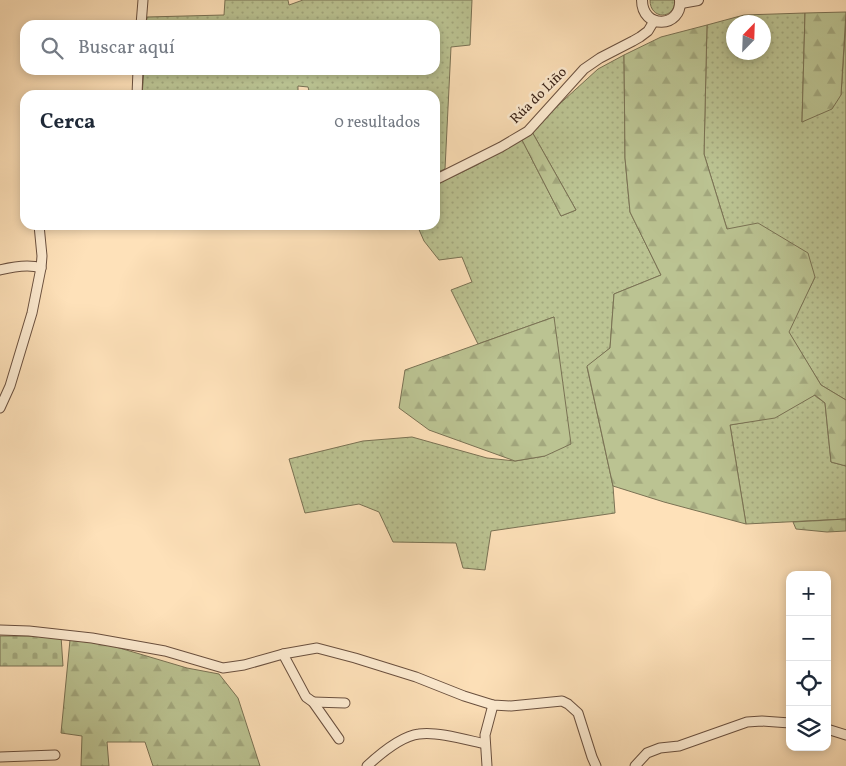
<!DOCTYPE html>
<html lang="es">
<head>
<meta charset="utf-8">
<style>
  body { margin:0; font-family:Vollkorn,serif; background:#f6f6f7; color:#1f2937 }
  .controls { position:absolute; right:15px; bottom:15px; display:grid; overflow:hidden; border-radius:10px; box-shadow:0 2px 8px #0003 }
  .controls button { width:45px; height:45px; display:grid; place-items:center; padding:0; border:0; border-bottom:1px solid #e0e1e3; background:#fff; color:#1f2937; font:25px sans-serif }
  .compass { position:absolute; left:726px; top:15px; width:45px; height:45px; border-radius:50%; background:#fff; box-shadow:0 2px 8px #0003; rotate:23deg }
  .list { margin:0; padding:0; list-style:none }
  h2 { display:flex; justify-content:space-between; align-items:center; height:65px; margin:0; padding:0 20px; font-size:21px }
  h2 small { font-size:16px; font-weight:400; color:#747a83 }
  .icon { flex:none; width:28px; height:28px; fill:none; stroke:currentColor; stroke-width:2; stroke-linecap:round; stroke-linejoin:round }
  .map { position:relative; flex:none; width:846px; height:766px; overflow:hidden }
  .search { position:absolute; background:#fff; box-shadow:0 2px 8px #0003; left:20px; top:20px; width:420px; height:55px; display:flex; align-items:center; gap:12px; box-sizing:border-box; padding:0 18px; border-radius:15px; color:#747a83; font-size:19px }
  .panel { position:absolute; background:#fff; box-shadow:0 2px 8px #0003; left:20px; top:90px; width:420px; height:140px; border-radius:15px }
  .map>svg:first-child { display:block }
</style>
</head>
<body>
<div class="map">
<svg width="846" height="766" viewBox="0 0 846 766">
  <defs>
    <pattern id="grass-dots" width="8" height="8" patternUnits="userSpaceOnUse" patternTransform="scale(1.25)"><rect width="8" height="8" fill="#bbc392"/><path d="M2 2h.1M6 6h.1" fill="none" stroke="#a2a77d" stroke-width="1.8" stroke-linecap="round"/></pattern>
    <pattern id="forest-firs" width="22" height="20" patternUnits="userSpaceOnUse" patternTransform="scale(1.25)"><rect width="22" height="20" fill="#bbc392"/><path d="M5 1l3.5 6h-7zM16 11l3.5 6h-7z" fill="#a2a77d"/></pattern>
    <pattern id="cemetery-stones" width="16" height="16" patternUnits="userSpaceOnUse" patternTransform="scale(1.25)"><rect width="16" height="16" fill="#bbc392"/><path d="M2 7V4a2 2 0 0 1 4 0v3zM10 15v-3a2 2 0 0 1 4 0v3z" fill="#a2a77d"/></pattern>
  </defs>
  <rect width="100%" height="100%" fill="#fee1b9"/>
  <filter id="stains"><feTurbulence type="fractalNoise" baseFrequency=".004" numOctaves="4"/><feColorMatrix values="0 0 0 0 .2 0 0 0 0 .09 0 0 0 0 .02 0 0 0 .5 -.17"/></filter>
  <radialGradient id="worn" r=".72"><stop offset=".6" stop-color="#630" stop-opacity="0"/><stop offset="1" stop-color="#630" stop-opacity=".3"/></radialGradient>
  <!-- grass -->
  <g fill="url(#grass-dots)" stroke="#7a7254" fill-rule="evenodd">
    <polygon points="225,0 288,0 289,5 303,0 472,0 470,45 451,47 445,169 435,173 435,95 310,95 308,87 298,86 298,95 142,95 144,70 435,70 435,25 146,25 147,17 224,15"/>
    <path d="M650,0H675C675,20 650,20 650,0Z"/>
    <path d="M805,13L802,122L841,95L846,20V400L821,385L788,331L815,277L727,229L704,154L707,25L744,15ZM734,22H764V52H734Z"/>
    <polygon points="624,55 625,158 630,212 661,275 614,294 610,348 587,367 613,486 615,513 491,531 485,570 463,568 456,543 393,542 379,512 359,504 305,513 289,459 363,441 412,437 487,458 515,461 545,456 554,317 478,344 451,290 472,282 462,257 439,260 424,241 417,225 435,225 435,185 477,165 521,138 561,216 576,210 531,130 598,69"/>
    <polygon points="814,395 825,403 831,462 846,466 846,519 746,524 730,425 775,417"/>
  </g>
  <!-- forest -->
  <g fill="url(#forest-firs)" stroke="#7a7254">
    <polygon points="846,12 841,95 832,109 802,122 805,13"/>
    <polygon points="707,25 704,154 727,229 758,223 808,253 815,277 789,332 821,385 846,400 846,466 831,462 825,403 815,395 775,418 730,425 746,524 664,502 613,486 587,366 610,348 614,294 661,275 630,212 625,158 624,55 661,37"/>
    <polygon points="531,130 576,210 561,216 521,138"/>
    <polygon points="554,317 571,444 545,456 515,461 429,430 399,408 405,370"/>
    <polygon points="846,519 846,531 827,532 796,529 793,522"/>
    <polygon points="70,640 106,644 187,668 219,674 238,698 260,766 153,766 145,742 107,742 109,766 81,766 82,736 61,733"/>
  </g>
  <!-- cemetery -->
  <polygon fill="url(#cemetery-stones)" stroke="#7a7254" points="0,636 61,636 63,666 0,666"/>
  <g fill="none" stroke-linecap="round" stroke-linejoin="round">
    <!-- minor casing -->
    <g stroke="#6a503f" stroke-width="11">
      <g id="minor">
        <polyline points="141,25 143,0"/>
        <polyline points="137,95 138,70"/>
        <polyline points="435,180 501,147 528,131 584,69 600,58 633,41 640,37 648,31 654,21"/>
        <path d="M0,270C12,267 29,264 41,268"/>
        <polyline points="0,408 10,386 32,313 41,268 42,256 39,225"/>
        <polyline points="0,630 29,631 92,638 165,651 223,668 244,665 283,654 317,648 355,658 416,677 464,696 493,705 511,706 562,701 568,704 578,713 592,757 596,766"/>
        <polyline points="283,654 306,697 313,702 339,739"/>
        <polyline points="313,702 345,703"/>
        <polyline points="827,729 846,735"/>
        <polyline points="0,757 55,755"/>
        <path d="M367,766C380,754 401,736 419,734C436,731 467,740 485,744"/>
        <polyline points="487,766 485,735 493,705"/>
        <polyline points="635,766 647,753 660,748 679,746 747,722 762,721 790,723"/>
      </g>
    </g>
    <!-- tertiary casing -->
    <g stroke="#6a503f" stroke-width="12">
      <g id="tertiary">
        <path d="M642,0C642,30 682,28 680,0"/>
        <polyline points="681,3 698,0"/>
      </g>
    </g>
    <!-- minor -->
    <use href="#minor" stroke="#feecd2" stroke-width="9"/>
    <!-- tertiary -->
    <use href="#tertiary" stroke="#feecd2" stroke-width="10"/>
  </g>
  <g text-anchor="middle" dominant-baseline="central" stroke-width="5" stroke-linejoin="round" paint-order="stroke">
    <!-- street labels -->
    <g font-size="14" fill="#382016" stroke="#feecd2">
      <text transform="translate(539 96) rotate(-45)">Rúa do Liño</text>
    </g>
  </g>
  <rect width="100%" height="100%" filter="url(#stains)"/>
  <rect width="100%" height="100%" fill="url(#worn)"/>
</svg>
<div class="controls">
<button>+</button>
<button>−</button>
<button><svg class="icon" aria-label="locate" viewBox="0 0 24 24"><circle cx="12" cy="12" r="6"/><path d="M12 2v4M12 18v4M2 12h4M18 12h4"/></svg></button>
<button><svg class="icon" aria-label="layers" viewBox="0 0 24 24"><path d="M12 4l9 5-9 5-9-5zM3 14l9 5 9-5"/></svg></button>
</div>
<svg class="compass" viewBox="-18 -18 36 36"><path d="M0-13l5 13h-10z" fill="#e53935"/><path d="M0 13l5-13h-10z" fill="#747a83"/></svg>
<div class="search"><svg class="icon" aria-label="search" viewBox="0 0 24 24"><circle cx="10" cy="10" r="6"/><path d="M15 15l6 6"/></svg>Buscar aquí</div>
<section class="panel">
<h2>Cerca<small>0 resultados</small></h2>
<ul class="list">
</ul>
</section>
</div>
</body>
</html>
